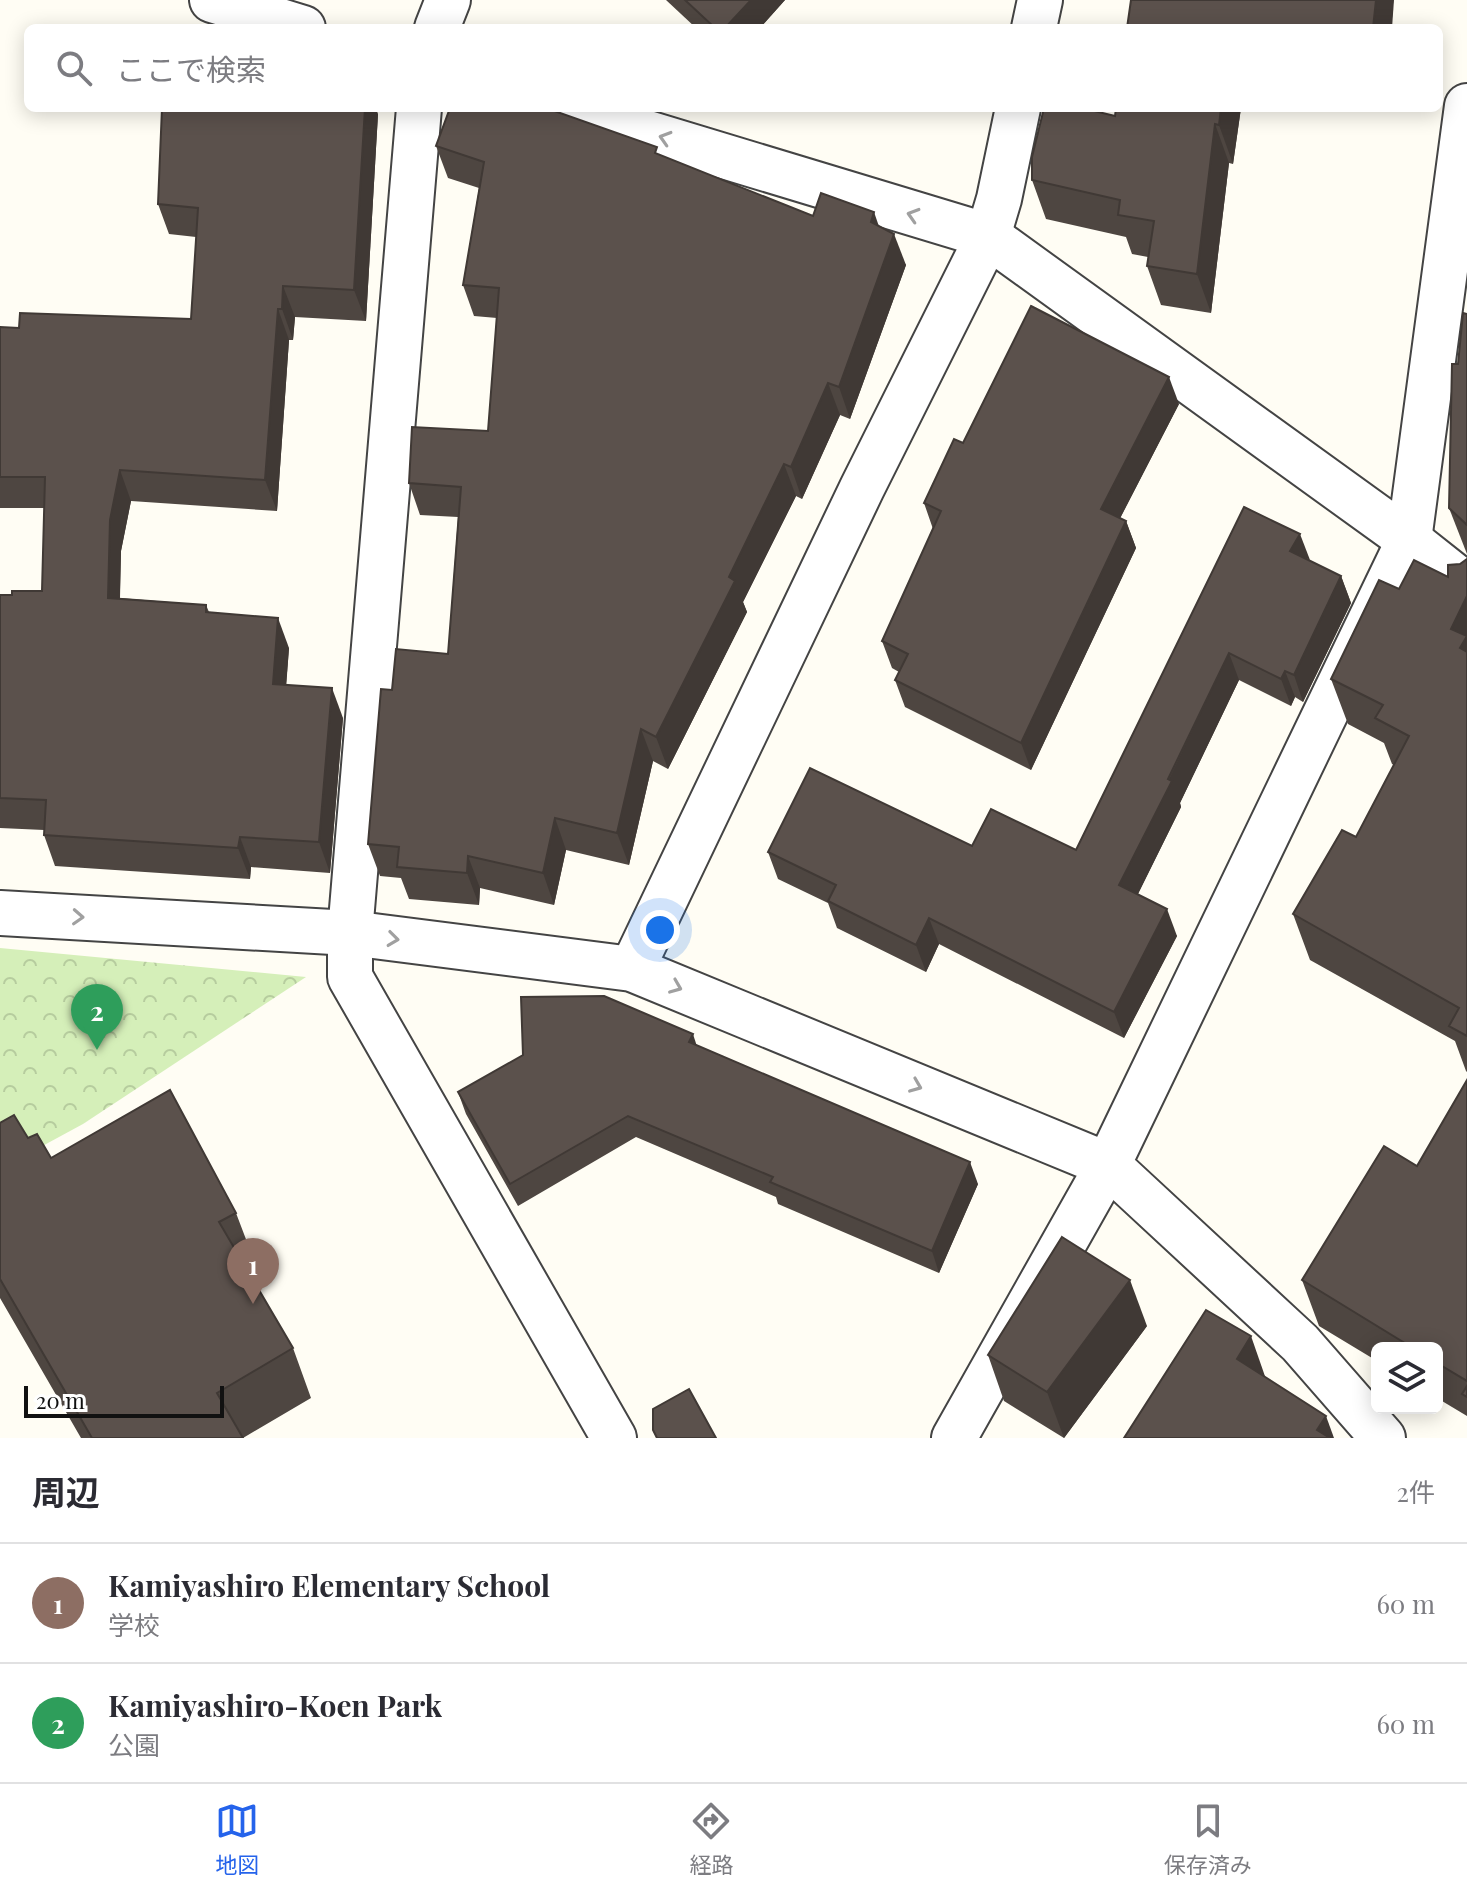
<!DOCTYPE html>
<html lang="ja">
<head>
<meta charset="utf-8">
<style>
  body { margin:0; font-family:"Playfair Display","Noto Sans JP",serif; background:#f7f7f7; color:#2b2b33 }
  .controls { position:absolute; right:24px; bottom:24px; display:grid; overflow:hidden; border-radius:12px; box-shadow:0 4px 20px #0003 }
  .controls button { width:72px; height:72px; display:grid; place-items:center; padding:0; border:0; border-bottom:2px solid #e1e1e2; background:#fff; color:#2b2b33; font:40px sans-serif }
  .scale { position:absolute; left:24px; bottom:20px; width:200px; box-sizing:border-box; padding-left:8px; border:4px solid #111; border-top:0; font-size:22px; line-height:28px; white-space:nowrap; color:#111; -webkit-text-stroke:6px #fff; paint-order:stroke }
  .you { position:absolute; left:660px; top:930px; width:28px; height:28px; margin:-20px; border:6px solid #fff; border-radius:50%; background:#1a73e8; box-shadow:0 0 0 12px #1a73e833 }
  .badge { display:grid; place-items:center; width:52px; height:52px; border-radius:50%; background:#2563eb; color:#fff; font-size:26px; font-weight:700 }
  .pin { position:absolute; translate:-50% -66px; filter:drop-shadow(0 2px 4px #0008) }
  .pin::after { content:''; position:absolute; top:42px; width:28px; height:24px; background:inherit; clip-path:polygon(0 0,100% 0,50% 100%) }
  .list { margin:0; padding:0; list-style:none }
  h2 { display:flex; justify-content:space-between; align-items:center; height:104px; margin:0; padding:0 32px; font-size:34px }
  h2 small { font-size:26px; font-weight:400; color:#7c7c81 }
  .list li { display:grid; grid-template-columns:52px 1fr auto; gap:24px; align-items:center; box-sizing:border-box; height:120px; padding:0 32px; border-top:2px solid #e1e1e2 }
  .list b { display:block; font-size:30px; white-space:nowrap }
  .list p { margin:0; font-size:26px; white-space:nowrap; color:#7c7c81 }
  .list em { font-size:26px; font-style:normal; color:#7c7c81 }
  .icon { flex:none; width:44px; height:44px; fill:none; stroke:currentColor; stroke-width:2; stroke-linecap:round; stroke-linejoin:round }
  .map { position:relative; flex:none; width:1467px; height:1438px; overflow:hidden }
  .search { position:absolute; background:#fff; box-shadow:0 4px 20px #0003; left:24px; right:24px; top:24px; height:88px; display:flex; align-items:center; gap:20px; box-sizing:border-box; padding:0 28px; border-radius:12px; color:#7c7c81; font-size:30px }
  .sheet { height:344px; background:#fff }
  nav { display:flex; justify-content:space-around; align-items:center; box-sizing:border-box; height:112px; border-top:2px solid #e1e1e2; background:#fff; font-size:22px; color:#7c7c81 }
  nav a { display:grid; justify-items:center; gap:4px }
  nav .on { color:#2563eb }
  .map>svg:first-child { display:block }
</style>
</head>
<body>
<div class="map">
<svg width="1467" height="1438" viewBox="0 0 1467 1438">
  <defs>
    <pattern id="park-crowns" width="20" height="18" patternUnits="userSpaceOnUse" patternTransform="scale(2)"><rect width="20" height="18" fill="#d5efb9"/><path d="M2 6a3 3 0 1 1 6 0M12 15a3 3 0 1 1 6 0" fill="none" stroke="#b6cc9e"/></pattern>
  </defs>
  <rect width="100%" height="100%" fill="#fffdf4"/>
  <!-- park -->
  <polygon fill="url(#park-crowns)" points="0,948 306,977 83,1124 0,1169"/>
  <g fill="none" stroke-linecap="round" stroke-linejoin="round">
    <!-- street casing -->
    <g stroke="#444" stroke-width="48">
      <g id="street">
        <polyline points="212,0 303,28"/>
        <polyline points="437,28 448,0"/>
        <polyline points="1034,28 1040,0"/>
        <polyline points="419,108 350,933 350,977 614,1438"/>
        <polyline points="565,108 988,236 1409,540 1467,586"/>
        <polyline points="0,913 350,933 632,969 1108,1165 954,1438"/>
        <polyline points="632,969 862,488 988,236 999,199 1018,108"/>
        <polyline points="1383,1438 1300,1343 1108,1165 1409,540 1467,106"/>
      </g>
    </g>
    <!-- street -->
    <use href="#street" stroke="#fff" stroke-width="44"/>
  </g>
  <!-- wall -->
  <g fill="#4e4641">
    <polygon points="666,0 785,0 760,28 696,28"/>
    <polygon points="1116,108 1241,108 1233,164 1229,163 1211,313 1161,305 1147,266 1148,257 1132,254 1126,237 1046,219 1032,180 1115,116"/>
    <polygon points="378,114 366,321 295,317 293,340 289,340 277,511 131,501 121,551 120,598 206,605 209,612 289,648 286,685 343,718 330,873 251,867 250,879 55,866 44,835 44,830 0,828 0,595 12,595 42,591 44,508 0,508 0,327 19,328 191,319 196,237 169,234 158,204"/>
    <polygon points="436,146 660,155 813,216 879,226 906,265 850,419 840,415 802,499 796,496 743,602 747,612 668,769 653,761 629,865 566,850 554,905 480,888 479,905 409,899 401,878 380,876 368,844 392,690 448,654 458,517 420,515 409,483 488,431 497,318 474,316 463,285 479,188 448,178"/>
    <polygon points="1467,314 1467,554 1449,508 1458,364"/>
    <polygon points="1179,404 1120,518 1126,521 1136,548 1031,770 905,707 895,680 899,672 892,668 882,641 933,529 924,503 963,443"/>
    <polygon points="1244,507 1310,561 1341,576 1351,603 1303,702 1295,697 1291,706 1239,680 1180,803 1181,807 1138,894 1177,936 1124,1038 939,944 926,972 837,928 828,903 778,879 768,852 972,846 1076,850"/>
    <polygon points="1467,559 1467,1072 1466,1071 1455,1041 1310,960 1293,914 1356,837 1394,765 1392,764 1384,743 1348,724 1331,679 1399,589 1448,577 1460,564"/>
    <polygon points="696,1045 978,1184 939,1273 778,1204 776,1197 636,1137 518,1206 466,1114 458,1092"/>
    <polygon points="1467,1080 1467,1416 1437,1398 1437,1348 1377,1348 1377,1361 1319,1326 1302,1280 1417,1166"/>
    <polygon points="0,1123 51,1158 236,1213 255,1263 246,1268 293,1348 311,1398 243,1438 81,1438 0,1298"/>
    <polygon points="1147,1326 1064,1438 1004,1401 988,1355"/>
  </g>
  <!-- shaded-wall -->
  <g fill="#403935">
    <polygon points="751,0 785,0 760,28 725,28"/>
    <polygon points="1376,0 1394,0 1392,28 1373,28"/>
    <polygon points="365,108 376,108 378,114 366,321 354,290"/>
    <polygon points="1221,108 1241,108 1233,164 1219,125"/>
    <polygon points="1215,124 1229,163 1211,313 1197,274"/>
    <polygon points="874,212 885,244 871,222"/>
    <polygon points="894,234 906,265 850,419 839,387"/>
    <polygon points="283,286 295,317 293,340 282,309"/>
    <polygon points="278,309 289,340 277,511 265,480"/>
    <polygon points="1169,377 1179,404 1111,536 1101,509"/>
    <polygon points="828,383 840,415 802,499 791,467"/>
    <polygon points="784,464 796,496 743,602 747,612 668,769 656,737 729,577"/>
    <polygon points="120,470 131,501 121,551 119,628 108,598 110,520"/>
    <polygon points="1126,521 1136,548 1031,770 1021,743"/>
    <polygon points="1300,534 1310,560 1290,551"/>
    <polygon points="1341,576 1351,603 1303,702 1294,675"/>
    <polygon points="1467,596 1467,672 1451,629"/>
    <polygon points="278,618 289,648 284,715 273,684"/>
    <polygon points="1229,653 1239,680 1180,803 1181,807 1129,912 1119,885"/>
    <polygon points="1285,671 1295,697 1291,706 1281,679"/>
    <polygon points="332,688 343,718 330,873 319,842"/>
    <polygon points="641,729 653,761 629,865 617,833"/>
    <polygon points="555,818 566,850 554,905 543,873"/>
    <polygon points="240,837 251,867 250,879 238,848"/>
    <polygon points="468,856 480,888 479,905 467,873"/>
    <polygon points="1167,909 1177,936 1124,1038 1114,1012"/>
    <polygon points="929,918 939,944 926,972 916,945"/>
    <polygon points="693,1034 700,1056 689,1042"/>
    <polygon points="970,1162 978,1184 939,1273 932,1251"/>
    <polygon points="1130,1280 1147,1326 1064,1438 1047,1392"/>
    <polygon points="1251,1336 1267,1382 1237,1359"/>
    <polygon points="1326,1416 1334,1438 1320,1438 1317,1430"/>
  </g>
  <!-- building -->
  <g fill="#5b514c" stroke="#403935" stroke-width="2">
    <polygon points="685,0 751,0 725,28 715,28"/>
    <polygon points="1131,0 1376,0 1373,28 1127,28"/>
    <polygon points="162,108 365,108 354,290 283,286 282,309 278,309 265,480 120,470 110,520 108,598 206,605 206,612 278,618 273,684 332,688 319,842 240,837 238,848 44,835 46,800 0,798 0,595 12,595 12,591 42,591 45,477 0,477 0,327 19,328 20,313 191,319 198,208 158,204"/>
    <polygon points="450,108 546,108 657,147 655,153 813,216 821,193 874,212 871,222 894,234 839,387 828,383 791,467 784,464 729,577 735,581 656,737 641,729 617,833 555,818 543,873 468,856 467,873 397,867 399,847 368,844 381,689 392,690 396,649 448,654 461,487 409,483 412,427 488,431 499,288 463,285 484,162 436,146"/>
    <polygon points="1044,108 1082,108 1115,116 1116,108 1221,108 1219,125 1215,124 1197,274 1147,266 1154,221 1118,215 1120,200 1032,180 1032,157"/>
    <polygon points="1031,306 1169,377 1101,509 1126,521 1021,743 895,680 908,654 882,641 941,511 924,503 954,439 963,443"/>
    <polygon points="1463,313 1467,314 1467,525 1449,508 1452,364 1458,364"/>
    <polygon points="1244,507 1300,534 1290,551 1341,576 1294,675 1285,671 1281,679 1229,653 1168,779 1172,781 1119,885 1167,909 1114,1012 929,918 916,945 828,901 836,885 768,852 810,768 972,846 991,809 1076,850"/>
    <polygon points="1467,559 1467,596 1451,629 1467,636 1460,648 1467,652 1467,1036 1449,1026 1459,1008 1293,914 1342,830 1356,837 1409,736 1375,718 1383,705 1331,679 1379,580 1399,589 1414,560 1448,577 1448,565 1460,564"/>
    <polygon points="604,996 693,1034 689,1042 970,1162 932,1251 770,1182 773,1177 628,1116 510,1184 458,1092 523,1055 521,997"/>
    <polygon points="1467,1080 1467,1381 1437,1363 1437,1348 1413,1348 1302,1280 1384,1146 1417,1166"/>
    <polygon points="170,1090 236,1213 219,1222 293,1348 217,1393 243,1438 92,1438 0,1279 0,1123 14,1115 28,1138 37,1134 51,1158"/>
    <polygon points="1062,1237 1130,1280 1047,1392 988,1355"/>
    <polygon points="1206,1310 1251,1336 1237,1359 1326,1416 1317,1430 1330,1438 1124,1438"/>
    <polygon points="1467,1386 1467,1397 1462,1394"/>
    <polygon points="689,1389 716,1438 657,1438 653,1430 653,1409"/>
  </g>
  <!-- one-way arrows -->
  <defs><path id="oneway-chevron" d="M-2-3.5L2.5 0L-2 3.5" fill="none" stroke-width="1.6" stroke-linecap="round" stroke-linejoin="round" transform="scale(2)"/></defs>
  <g stroke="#a0a0a0">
    <use href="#oneway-chevron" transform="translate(665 138) rotate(-163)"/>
    <use href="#oneway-chevron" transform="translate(913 215) rotate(-163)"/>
    <use href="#oneway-chevron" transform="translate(78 917) rotate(3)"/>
    <use href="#oneway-chevron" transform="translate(393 939) rotate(7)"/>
    <use href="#oneway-chevron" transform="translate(676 987) rotate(22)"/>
    <use href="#oneway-chevron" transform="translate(916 1086) rotate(22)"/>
  </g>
</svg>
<div class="controls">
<button><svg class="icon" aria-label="layers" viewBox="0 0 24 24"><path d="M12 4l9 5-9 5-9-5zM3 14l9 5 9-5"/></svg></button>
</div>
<div class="scale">20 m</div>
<div class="you"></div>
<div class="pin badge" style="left:253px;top:1304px;background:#8d6e63">1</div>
<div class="pin badge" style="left:97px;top:1050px;background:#2e9e5b">2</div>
<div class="search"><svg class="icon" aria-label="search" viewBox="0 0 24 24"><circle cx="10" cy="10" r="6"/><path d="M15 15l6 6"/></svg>ここで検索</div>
</div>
<section class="sheet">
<h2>周辺<small>2件</small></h2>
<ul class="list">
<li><span class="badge" style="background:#8d6e63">1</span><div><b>Kamiyashiro Elementary School</b><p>学校</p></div><em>60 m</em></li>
<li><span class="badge" style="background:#2e9e5b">2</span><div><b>Kamiyashiro-Koen Park</b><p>公園</p></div><em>60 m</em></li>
</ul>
</section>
<nav>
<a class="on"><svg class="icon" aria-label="map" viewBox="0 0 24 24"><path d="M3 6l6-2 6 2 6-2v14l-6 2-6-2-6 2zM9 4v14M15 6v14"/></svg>地図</a>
<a><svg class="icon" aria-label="directions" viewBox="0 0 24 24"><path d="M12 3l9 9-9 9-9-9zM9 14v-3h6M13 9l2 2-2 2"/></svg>経路</a>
<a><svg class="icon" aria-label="saved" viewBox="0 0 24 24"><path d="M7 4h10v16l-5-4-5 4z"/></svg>保存済み</a>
</nav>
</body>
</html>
